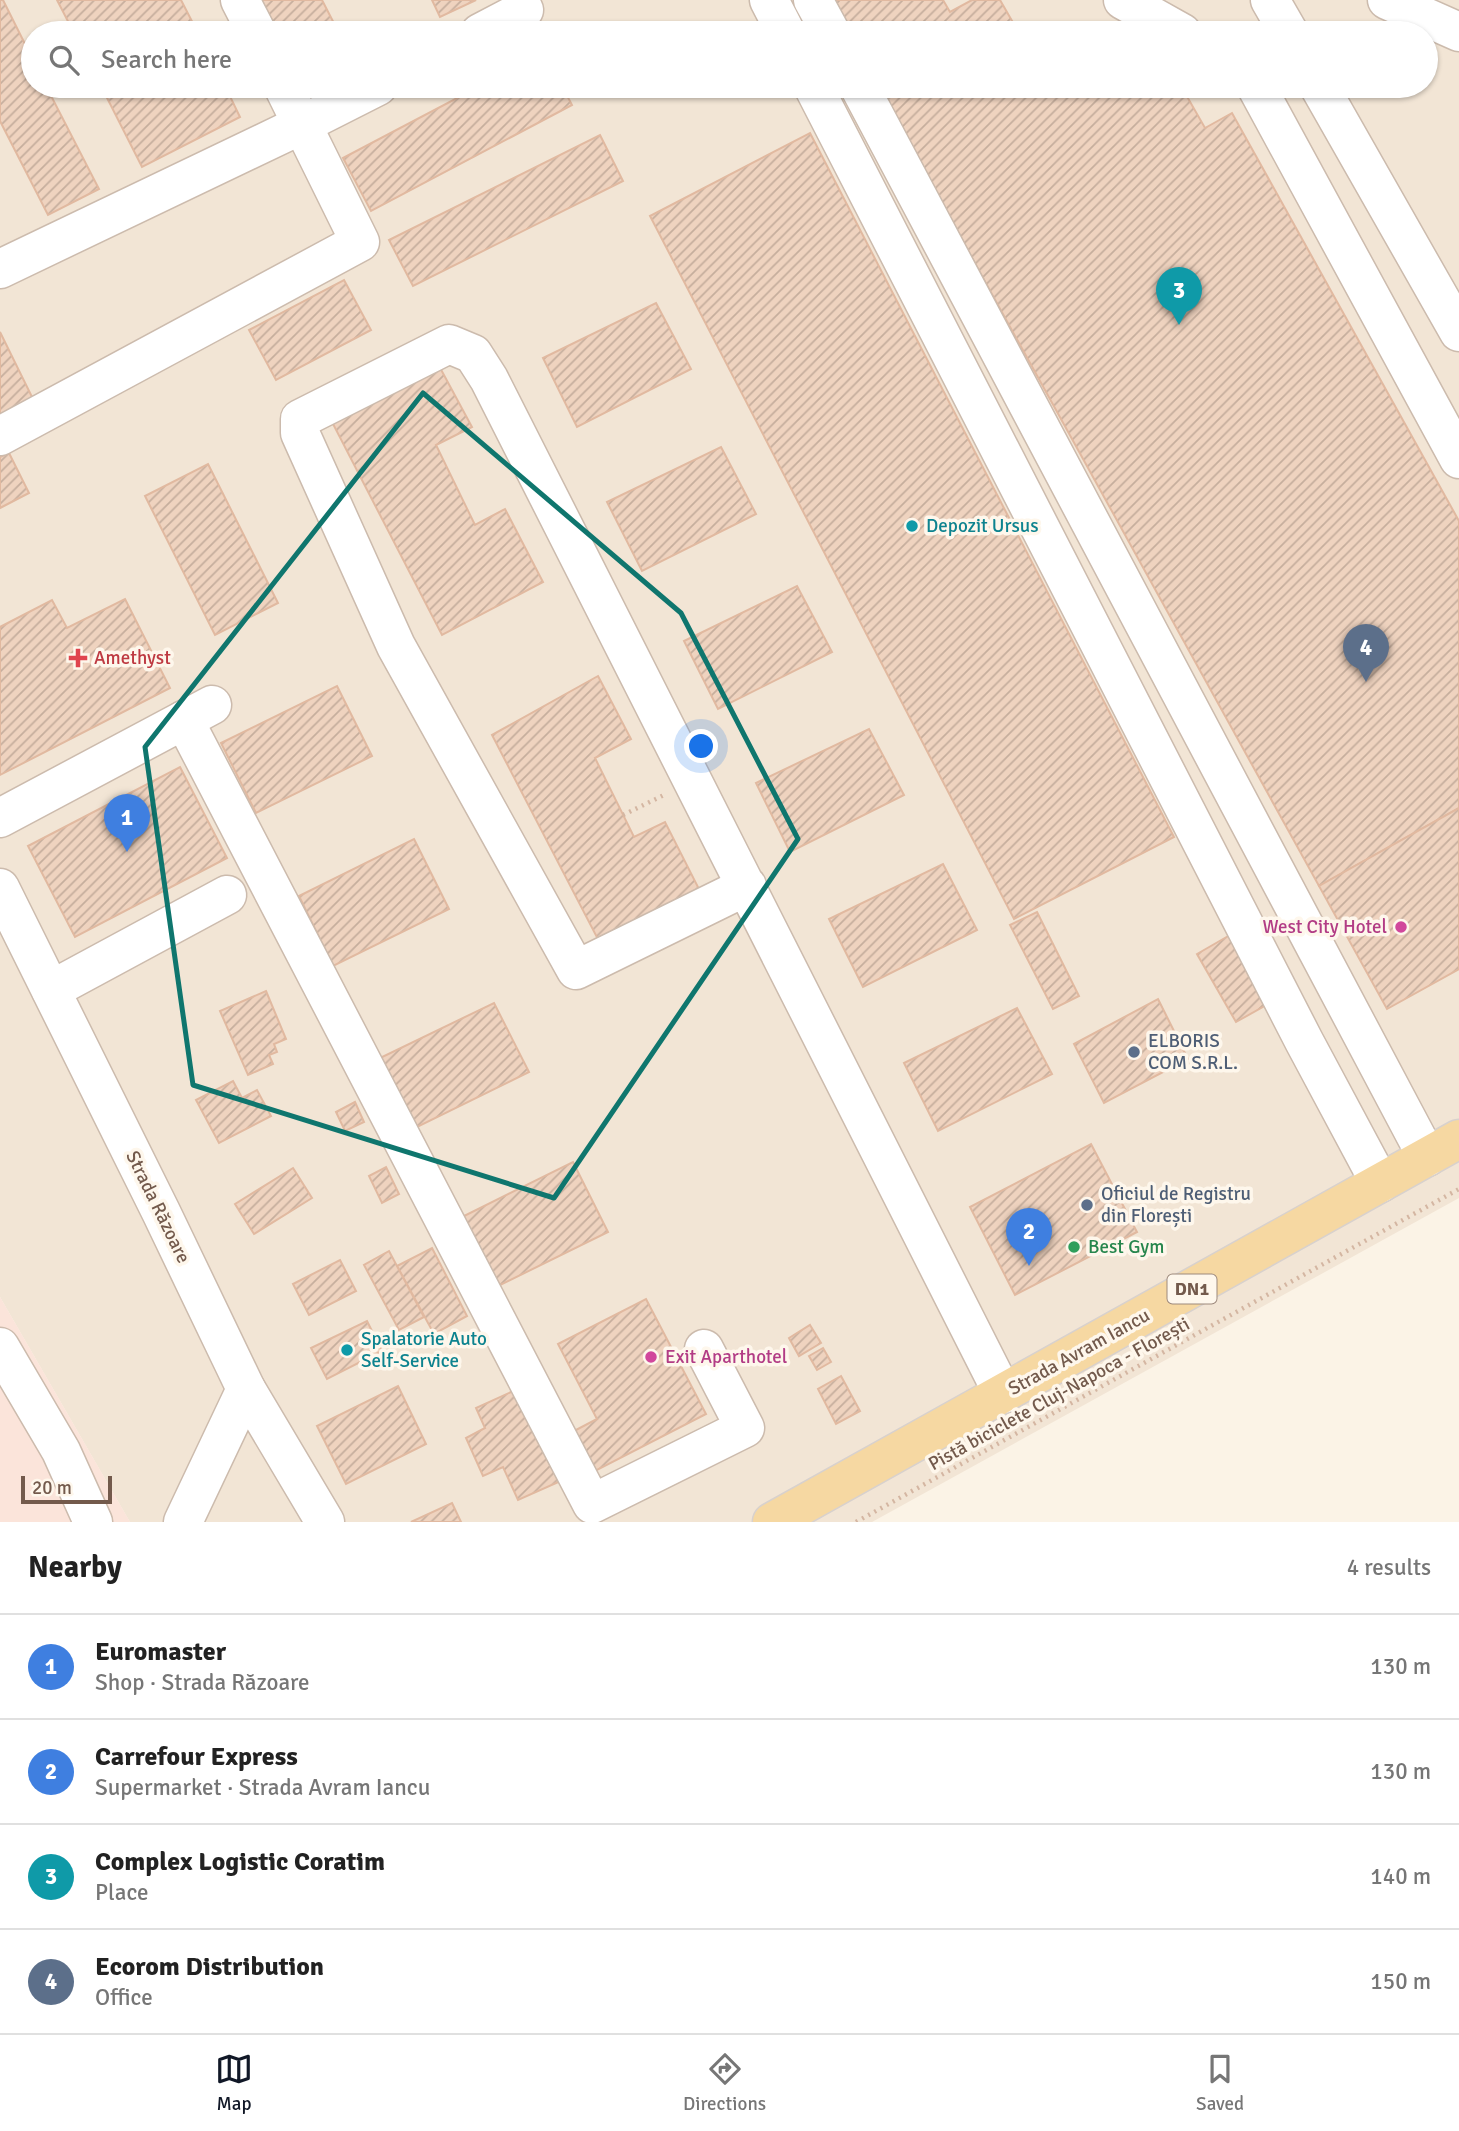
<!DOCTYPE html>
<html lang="en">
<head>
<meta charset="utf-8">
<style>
  body { margin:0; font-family:Signika,sans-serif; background:#f2f2f2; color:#222 }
  .scale { position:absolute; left:21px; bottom:18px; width:91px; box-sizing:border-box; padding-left:7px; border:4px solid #735a4c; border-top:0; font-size:19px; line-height:24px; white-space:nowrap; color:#735a4c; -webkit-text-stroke:5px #fef7ec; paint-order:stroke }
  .you { position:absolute; left:702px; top:747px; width:24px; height:24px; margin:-18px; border:5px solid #fff; border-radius:50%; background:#1a73e8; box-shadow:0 0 0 10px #1a73e833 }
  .badge { display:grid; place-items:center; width:46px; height:46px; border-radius:50%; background:#111827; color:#fff; font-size:23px; font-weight:700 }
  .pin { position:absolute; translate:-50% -58px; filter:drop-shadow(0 2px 4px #0008) }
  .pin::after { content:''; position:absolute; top:37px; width:24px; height:21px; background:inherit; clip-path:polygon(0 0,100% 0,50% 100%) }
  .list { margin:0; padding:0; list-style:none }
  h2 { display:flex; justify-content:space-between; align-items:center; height:91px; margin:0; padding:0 28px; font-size:30px }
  h2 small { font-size:23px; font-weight:400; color:#767676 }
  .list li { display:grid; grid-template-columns:46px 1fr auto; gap:21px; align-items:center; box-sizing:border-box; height:105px; padding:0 28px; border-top:2px solid #e0e0e0 }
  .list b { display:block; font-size:26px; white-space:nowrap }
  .list p { margin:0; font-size:23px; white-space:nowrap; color:#767676 }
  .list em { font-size:23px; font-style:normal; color:#767676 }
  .icon { flex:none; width:38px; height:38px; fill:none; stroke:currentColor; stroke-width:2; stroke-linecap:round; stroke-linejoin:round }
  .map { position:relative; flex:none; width:1459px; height:1522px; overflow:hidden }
  .search { position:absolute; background:#fff; box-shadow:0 2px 5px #0004; left:21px; right:21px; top:21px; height:77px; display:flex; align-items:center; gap:18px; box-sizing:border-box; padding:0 24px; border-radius:38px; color:#767676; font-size:26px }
  .sheet { height:511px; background:#fff }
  nav { display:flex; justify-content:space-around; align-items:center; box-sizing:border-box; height:98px; border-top:2px solid #e0e0e0; background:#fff; font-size:19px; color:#767676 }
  nav a { display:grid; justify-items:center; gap:4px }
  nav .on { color:#111827 }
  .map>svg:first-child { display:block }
</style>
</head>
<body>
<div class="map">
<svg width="1459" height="1522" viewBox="0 0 1459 1522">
  <defs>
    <pattern id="building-hatch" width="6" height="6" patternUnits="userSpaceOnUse" patternTransform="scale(1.75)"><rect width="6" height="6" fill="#efd3bf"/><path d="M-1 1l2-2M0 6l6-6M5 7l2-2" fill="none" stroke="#c6ae9d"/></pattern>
  </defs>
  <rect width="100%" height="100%" fill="#fbf3e6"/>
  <!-- residential -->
  <path fill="#f2e5d5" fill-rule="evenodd" d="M0,0H1459V1198L872,1522H130L0,1297ZM33,33H1426V86H33Z"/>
  <!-- commercial -->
  <polygon fill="#fbe4da" points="0,1297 130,1522 0,1522"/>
  <!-- building -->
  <g fill="url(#building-hatch)" stroke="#e1b9a0" stroke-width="2">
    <polygon points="0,0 3,0 33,60 33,86 46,86 99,189 48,215 0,121"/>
    <polygon points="57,0 181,0 198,33 74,33"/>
    <polygon points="258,0 322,0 339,33 275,33"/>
    <polygon points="432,0 476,0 440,17"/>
    <polygon points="829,0 943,0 950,12 972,0 1000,0 1019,33 848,33"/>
    <polygon points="101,86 225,86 240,117 142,167"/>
    <polygon points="480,86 562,86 572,105 371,211 343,158"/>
    <polygon points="877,86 1117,86 1119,90 1126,86 1181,86 1205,128 1232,113 1459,521 1459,808 1319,886"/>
    <polygon points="810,133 1174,837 1014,919 650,216"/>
    <polygon points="600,135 623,181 413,286 389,240"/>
    <polygon points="344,280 371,330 276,380 249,330"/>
    <polygon points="656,303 691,369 577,427 543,358"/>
    <polygon points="0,332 35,403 0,420"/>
    <polygon points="438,364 472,427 436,445 475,525 505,509 543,582 442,635 332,422"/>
    <polygon points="721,447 756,514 642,571 607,502"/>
    <polygon points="9,453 29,493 0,508 0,457"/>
    <polygon points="208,464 278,603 215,635 145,496"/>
    <polygon points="797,586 832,652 718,709 684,641"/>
    <polygon points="125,599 170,688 0,775 0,627 52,600 67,628"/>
    <polygon points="598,676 631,739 595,758 634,837 665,822 702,895 602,947 492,735"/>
    <polygon points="337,686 372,756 256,813 221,743"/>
    <polygon points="869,729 904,795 790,852 756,783"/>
    <polygon points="180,767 227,858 75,937 28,846"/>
    <polygon points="1459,808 1459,969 1387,1009 1319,886"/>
    <polygon points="414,839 449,909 333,966 299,896"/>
    <polygon points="943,864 977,930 863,987 829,919"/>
    <polygon points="1037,912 1079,996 1053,1009 1010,925"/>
    <polygon points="1230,935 1270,1003 1236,1022 1197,954"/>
    <polygon points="266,991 286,1039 274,1044 277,1052 269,1055 273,1064 248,1075 220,1011"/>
    <polygon points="1158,999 1188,1059 1104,1103 1074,1044"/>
    <polygon points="494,1003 529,1072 413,1129 378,1059"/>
    <polygon points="1017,1008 1052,1074 938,1131 904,1063"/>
    <polygon points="233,1081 242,1098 257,1090 271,1116 219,1143 196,1100"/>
    <polygon points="355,1102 364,1122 345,1131 336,1112"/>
    <polygon points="1091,1144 1137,1232 1015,1295 970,1207"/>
    <polygon points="573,1162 608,1232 492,1289 458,1219"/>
    <polygon points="386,1167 399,1194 382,1203 369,1176"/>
    <polygon points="293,1168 312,1198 254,1234 235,1204"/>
    <polygon points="432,1248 467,1316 434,1334 397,1266"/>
    <polygon points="389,1251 424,1317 399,1330 364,1265"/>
    <polygon points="340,1260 356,1291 309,1315 293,1284"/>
    <polygon points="646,1299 706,1414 595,1471 574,1431 597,1419 558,1344"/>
    <polygon points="367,1321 382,1351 327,1379 311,1348"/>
    <polygon points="810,1325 821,1343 799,1356 789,1338"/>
    <polygon points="823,1348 831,1362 817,1370 809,1356"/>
    <polygon points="841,1376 860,1411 836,1424 818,1389"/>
    <polygon points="398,1386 426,1444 346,1484 317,1426"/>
    <polygon points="522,1387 563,1480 518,1500 503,1467 483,1476 466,1438 485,1428 476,1408"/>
    <polygon points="452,1503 461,1522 411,1522"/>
  </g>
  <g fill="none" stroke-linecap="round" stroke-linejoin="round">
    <!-- minor casing -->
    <g stroke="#ccbbad" stroke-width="41">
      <g id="minor">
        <polyline points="240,0 257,33"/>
        <polyline points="769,0 786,33"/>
        <polyline points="813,0 831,33"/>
        <polyline points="1123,0 1182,33"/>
        <polyline points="1270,0 1289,33"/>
        <polyline points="1387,0 1459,32"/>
        <polyline points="480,33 524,10"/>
        <polyline points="813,86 1304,1041 1380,1183"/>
        <polyline points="859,86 1427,1157"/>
        <polyline points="1256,86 1459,459"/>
        <polyline points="1319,86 1459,332"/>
        <polyline points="0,269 303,124 378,86"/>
        <polyline points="0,436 360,242 283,86"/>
        <polyline points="184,720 592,1504 745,1428 704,1349"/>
        <polyline points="0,818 212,705"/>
        <polyline points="747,886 576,970 396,646 300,433 300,419 449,344 473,354 489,379 1003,1394"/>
        <polyline points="0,888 161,1212 246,1389 325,1522"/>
        <polyline points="51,990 227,895"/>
        <polyline points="0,1347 61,1451 93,1522"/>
        <polyline points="183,1522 246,1389"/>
      </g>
    </g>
    <!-- major casing -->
    <g stroke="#d8d1cd" stroke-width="41">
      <polyline id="major" points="772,1522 1459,1139"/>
    </g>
    <!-- path -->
    <g stroke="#d4b6a2" stroke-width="4.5" stroke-dasharray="2 5" stroke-linecap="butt">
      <polyline points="623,815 664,795"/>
      <polyline points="856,1522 1459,1189"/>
    </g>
    <!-- minor -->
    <use href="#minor" stroke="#fff" stroke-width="38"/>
    <!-- major -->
    <use href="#major" stroke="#f6d8a2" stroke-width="38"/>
  </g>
  <!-- marked area -->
  <path fill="none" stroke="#0f766e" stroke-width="5" stroke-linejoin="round" d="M423,393L681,613L798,839L554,1198L193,1085L145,747Z"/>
  <!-- markers -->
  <g fill="#0f9aa8" stroke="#fef7ec" stroke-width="2.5">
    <circle cx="912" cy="526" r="7"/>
    <circle cx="347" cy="1350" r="7"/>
  </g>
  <path fill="#e0444e" stroke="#fef7ec" stroke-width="2.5" d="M74.5 647.5h7v7h7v7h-7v7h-7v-7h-7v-7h7z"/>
  <g fill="#d1479c" stroke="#fef7ec" stroke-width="2.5">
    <circle cx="1401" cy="927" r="7"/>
    <circle cx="651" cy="1357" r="7"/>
  </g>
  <g fill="#5c6f8a" stroke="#fef7ec" stroke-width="2.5">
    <circle cx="1134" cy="1052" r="7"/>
    <circle cx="1087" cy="1205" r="7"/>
  </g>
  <circle fill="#2e9e5b" stroke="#fef7ec" stroke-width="2.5" cx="1074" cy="1247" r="7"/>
  <g text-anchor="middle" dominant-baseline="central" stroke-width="7" stroke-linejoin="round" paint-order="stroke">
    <!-- shield labels -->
    <rect fill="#fef7ec" stroke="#9d897c" stroke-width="2" x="1167.5" y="1274.5" width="49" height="29" rx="5"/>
    <g font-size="18" font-weight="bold" fill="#735a4c">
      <text x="1192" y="1289">DN1</text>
    </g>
    <!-- culture labels -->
    <g font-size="19" fill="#0d838f" stroke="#fef7ec" text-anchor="start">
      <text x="926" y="526">Depozit Ursus</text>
      <text x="361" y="1339">Spalatorie Auto<tspan x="361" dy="22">Self-Service</tspan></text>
    </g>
    <!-- health labels -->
    <g font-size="19" fill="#be3a42" stroke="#fef7ec" text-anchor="start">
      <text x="94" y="658">Amethyst</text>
    </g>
    <!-- hotel labels -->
    <g font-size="19" fill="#b23c85" stroke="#fef7ec" text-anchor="end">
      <text x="1387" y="927">West City Hotel</text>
      <text x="665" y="1357" text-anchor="start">Exit Aparthotel</text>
    </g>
    <!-- service labels -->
    <g font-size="19" fill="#4e5e75" stroke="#fef7ec" text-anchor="start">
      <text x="1148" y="1041">ELBORIS<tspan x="1148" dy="22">COM S.R.L.</tspan></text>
      <text x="1101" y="1194">Oficiul de Registru<tspan x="1101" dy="22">din Florești</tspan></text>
    </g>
    <!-- street labels -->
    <g font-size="19" fill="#735a4c" stroke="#fef7ec">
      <text transform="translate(158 1207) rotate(64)">Strada Răzoare</text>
      <text transform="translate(1079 1352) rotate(-29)">Strada Avram Iancu</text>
      <text transform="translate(1059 1394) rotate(-29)">Pistă biciclete Cluj-Napoca - Florești</text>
    </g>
    <!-- leisure labels -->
    <g font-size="19" fill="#27864d" stroke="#fef7ec" text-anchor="start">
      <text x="1088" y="1247">Best Gym</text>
    </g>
  </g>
</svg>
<div class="scale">20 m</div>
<div class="you"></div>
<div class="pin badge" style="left:127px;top:852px;background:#3f7fe0">1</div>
<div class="pin badge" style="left:1029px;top:1266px;background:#3f7fe0">2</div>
<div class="pin badge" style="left:1179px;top:325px;background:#0f9aa8">3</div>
<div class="pin badge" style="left:1366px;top:682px;background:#5c6f8a">4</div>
<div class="search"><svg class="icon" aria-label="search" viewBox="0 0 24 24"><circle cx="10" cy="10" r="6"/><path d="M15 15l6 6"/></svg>Search here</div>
</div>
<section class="sheet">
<h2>Nearby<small>4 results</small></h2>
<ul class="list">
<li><span class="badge" style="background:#3f7fe0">1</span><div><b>Euromaster</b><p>Shop · Strada Răzoare</p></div><em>130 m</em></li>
<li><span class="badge" style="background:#3f7fe0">2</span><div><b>Carrefour Express</b><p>Supermarket · Strada Avram Iancu</p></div><em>130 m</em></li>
<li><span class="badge" style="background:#0f9aa8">3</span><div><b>Complex Logistic Coratim</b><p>Place</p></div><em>140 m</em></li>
<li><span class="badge" style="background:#5c6f8a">4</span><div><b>Ecorom Distribution</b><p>Office</p></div><em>150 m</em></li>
</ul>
</section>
<nav>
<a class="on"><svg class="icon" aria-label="map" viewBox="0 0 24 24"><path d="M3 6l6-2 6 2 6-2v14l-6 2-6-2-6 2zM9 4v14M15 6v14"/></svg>Map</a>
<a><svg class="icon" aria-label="directions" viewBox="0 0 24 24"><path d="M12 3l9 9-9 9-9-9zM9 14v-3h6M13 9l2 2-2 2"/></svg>Directions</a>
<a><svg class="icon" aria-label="saved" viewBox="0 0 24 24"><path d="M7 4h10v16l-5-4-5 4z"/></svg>Saved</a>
</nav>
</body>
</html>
